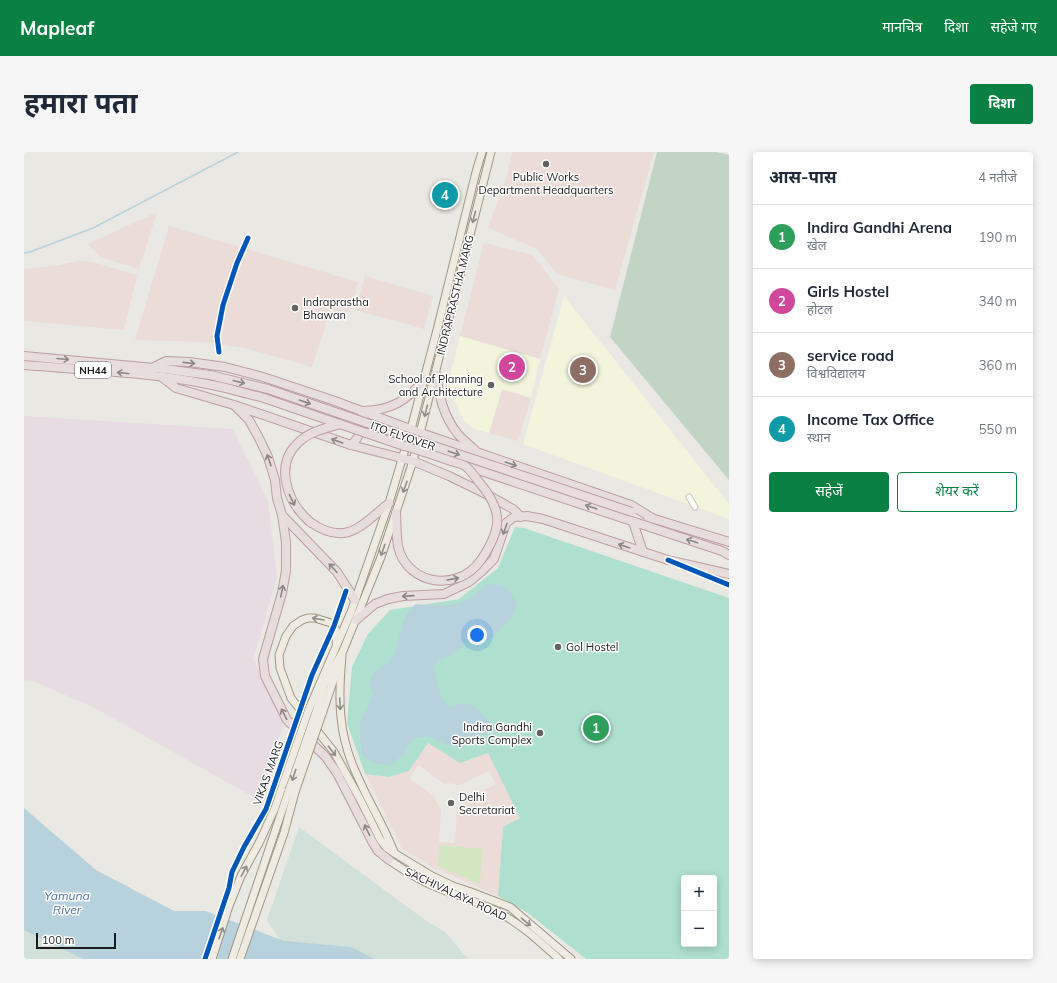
<!DOCTYPE html>
<html lang="hi">
<head>
<meta charset="utf-8">
<style>
  body { margin:0; font-family:Mulish,"Noto Sans Devanagari",sans-serif; background:#f6f6f7; color:#1f2937 }
  .controls { position:absolute; right:12px; bottom:12px; display:grid; overflow:hidden; border-radius:4px; box-shadow:0 2px 10px #0003 }
  .controls button { width:36px; height:36px; display:grid; place-items:center; padding:0; border:0; border-bottom:1px solid #e0e1e3; background:#fff; color:#1f2937; font:20px sans-serif }
  .scale { position:absolute; left:12px; bottom:10px; width:80px; box-sizing:border-box; padding-left:4px; border:2px solid #1b1b1b; border-top:0; font-size:11px; line-height:14px; white-space:nowrap; color:#1b1b1b; -webkit-text-stroke:3px #fff; paint-order:stroke }
  .you { position:absolute; left:453px; top:483px; width:14px; height:14px; margin:-10px; border:3px solid #fff; border-radius:50%; background:#1a73e8; box-shadow:0 0 0 6px #1a73e833 }
  .badge { display:grid; place-items:center; width:26px; height:26px; border-radius:50%; background:#0b8043; color:#fff; font-size:13px; font-weight:700 }
  .pin { position:absolute; translate:-50% -50%; border:2px solid #fff; box-shadow:0 1px 4px #0006 }
  .list { margin:0; padding:0; list-style:none }
  h2 { display:flex; justify-content:space-between; align-items:center; height:52px; margin:0; padding:0 16px; font-size:17px }
  h2 small { font-size:13px; font-weight:400; color:#747a83 }
  .list li { display:grid; grid-template-columns:26px 1fr auto; gap:12px; align-items:center; box-sizing:border-box; height:64px; padding:0 16px; border-top:1px solid #e0e1e3 }
  .list b { display:block; font-size:15px; white-space:nowrap }
  .list p { margin:0; font-size:13px; white-space:nowrap; color:#747a83 }
  .list em { font-size:13px; font-style:normal; color:#747a83 }
  .actions { display:flex; gap:8px; padding:12px 16px }
  .actions a { flex:1; padding:9px 0; border:1px solid #0b8043; border-radius:4px; text-align:center; font-size:14px; color:#0b8043 }
  .actions .main { background:#0b8043; color:#fff }
  .map { position:relative; flex:none; width:705px; height:807px; overflow:hidden; border-radius:4px }
  header { display:flex; align-items:center; gap:24px; box-sizing:border-box; height:56px; padding:0 20px; background:#0b8043; color:#fff }
  header strong { font-size:19px }
  nav { display:flex; gap:22px; margin-inline-start:auto; font-size:14px }
  .intro { display:flex; align-items:center; justify-content:space-between; box-sizing:border-box; height:96px; padding:0 24px }
  h1 { margin:0; font-size:28px }
  .button { padding:10px 18px; border-radius:4px; background:#0b8043; color:#fff; font-size:14px; font-weight:700 }
  main { display:flex; gap:24px; padding:0 24px }
  aside { flex:1; background:#fff; border-radius:4px; box-shadow:0 2px 10px #0003 }
  .map>svg:first-child { display:block }
</style>
</head>
<body>
<header>
<strong>Mapleaf</strong>
<nav><a>मानचित्र</a><a>दिशा</a><a>सहेजे गए</a></nav>
</header>
<div class="intro"><h1>हमारा पता</h1><a class="button">दिशा</a></div>
<main>
<div class="map">
<svg width="705" height="807" viewBox="0 0 705 807">
  <rect width="100%" height="100%" fill="#e9e8e3"/>
  <!-- commercial -->
  <g fill="#ebdcd8" fill-rule="evenodd">
    <polygon points="488,0 630,0 591,138 533,122 513,97 464,76 483,24"/>
    <polygon points="133,60 115,117 76,105 64,92"/>
    <polygon points="145,74 334,130 326,159 303,169 288,215 225,197 182,190 111,188"/>
    <polygon points="460,91 509,103 535,137 516,207 436,184"/>
    <polygon points="55,109 69,110 113,123 100,178 0,169 0,117 35,113"/>
    <polygon points="341,124 409,144 400,177 331,158"/>
    <polygon points="478,237 507,246 494,289 465,281"/>
    <path d="M404,591L436,611L464,601L496,666L479,675L474,744L408,715L378,697L341,622L365,625L385,619ZM394,613L422,633L423,631L431,632L433,634L465,619L472,632L439,648L442,653L439,657H433L431,691L415,690L417,656H416L412,648V646L385,626Z"/>
  </g>
  <!-- industrial -->
  <polygon fill="#e7dce1" points="0,264 209,277 244,349 253,426 229,507 260,571 235,648 69,555 9,529 0,528"/>
  <!-- education -->
  <g fill="#f3f4dc">
    <polygon points="540,144 705,352 705,367 499,292"/>
    <polygon points="436,184 516,207 507,246 478,237 465,281 448,276 440,269 425,238 425,229"/>
  </g>
  <!-- grass -->
  <polygon fill="#d2e7c1" points="416,693 458,697 456,732 414,714"/>
  <!-- wetland -->
  <g fill="#d1e0d8">
    <polygon points="275,675 401,768 421,780 444,807 269,807 243,768"/>
    <polygon points="0,778 59,807 0,807"/>
  </g>
  <!-- cemetery -->
  <polygon fill="#c2d4c4" points="633,0 692,0 705,3 705,328 586,185"/>
  <!-- pitch -->
  <path fill="#afe0cf" fill-rule="evenodd" d="M491,375L500,376L705,446V807H562L504,761L474,744L479,675L496,666L464,601L436,611L404,591L385,619L365,625L341,622L323,571L328,515L344,482L366,458L435,447L474,416ZM660,726H690V792H660Z"/>
  <!-- water -->
  <g fill="#b7d2dc">
    <path d="M462,432C482,433 485,435 493,452L487,467L466,488L442,490L428,504L415,508L409,516C413,529 415,546 426,555L439,551L450,554L467,571L463,582H456L448,590L440,595L423,593L403,584L392,586L385,592L379,603L367,613L353,612L339,605L336,587V569L344,555L349,542L345,532L351,519L365,511L371,501L379,469L384,459L392,452C407,454 426,455 440,449C448,446 456,437 462,432Z"/>
    <polygon points="0,656 72,718 150,759 182,759 260,789 327,795 351,807 59,807 0,778"/>
  </g>
  <g fill="none" stroke-linecap="round" stroke-linejoin="round">
    <!-- stream -->
    <polyline stroke="#b7d2dc" stroke-width="1.5" points="0,101 6,100 69,76 214,0"/>
    <!-- minor casing -->
    <g stroke="#c2c2bf" stroke-width="7">
      <g id="minor">
        <polyline points="195,200 193,184 199,153 213,111 224,86"/>
        <polyline points="665,345 671,355"/>
        <polyline points="660,415 705,433"/>
      </g>
    </g>
    <!-- major casing -->
    <g stroke="#9e9781" stroke-width="9">
      <g id="major">
        <polyline points="312,490 312,478 307,471 291,466 284,466 278,468 269,474 262,484 255,503 256,516 267,546 310,600 336,647 356,687 363,696 370,701 408,724 429,734 447,740 486,755 547,807"/>
        <path d="M318,504C314,547 314,583 333,623C344,649 360,674 370,700"/>
        <polyline points="285,557 327,460 365,351 387,277 413,178 452,20 458,0"/>
        <polyline points="292,560 301,532 319,499 357,405 389,309 467,0"/>
        <polyline points="298,562 314,515"/>
        <path d="M365,708C378,717 391,725 405,732C427,742 451,748 472,759C496,771 516,790 535,807"/>
        <polyline points="188,807 205,754 217,724 236,689 251,656 259,632"/>
        <polyline points="208,807 265,638"/>
        <polyline points="216,807 260,681 271,640"/>
      </g>
    </g>
    <!-- highway casing -->
    <g stroke="#bd9ca2" stroke-width="10">
      <g id="highway">
        <polyline points="0,204 141,217 186,223 244,237"/>
        <path d="M0,213C61,218 123,220 183,232C201,235 219,241 237,245"/>
        <polyline points="128,216 142,209 165,210 201,215 239,225 308,248 397,281 607,353 628,366"/>
        <path d="M412,222C415,243 419,263 433,281C438,287 445,293 451,298"/>
        <polyline points="138,225 152,236 210,253 327,293 389,309 425,324 462,342 489,357 497,365"/>
        <polyline points="211,254 225,268 235,286 244,305 251,328 253,346 258,363 313,420 331,448"/>
        <path d="M327,293C336,285 342,272 338,259C365,259 384,249 400,227"/>
        <polyline points="442,314 698,399 705,403"/>
        <polyline points="372,361 373,386"/>
        <polyline points="258,363 262,390 262,419 258,441 239,507 241,524 263,568 301,604 313,621 349,691 354,699 365,708"/>
        <polyline points="624,365 705,390"/>
        <path d="M286,370C322,395 337,374 365,351"/>
        <polyline points="609,370 619,400"/>
        <polyline points="332,468 351,452 364,447 379,444 420,442 445,430 457,420 470,407 482,371 490,365 503,364 519,367 644,408 705,422"/>
      </g>
    </g>
    <!-- minor -->
    <use href="#minor" stroke="#fcfcfb" stroke-width="5"/>
    <!-- major -->
    <use href="#major" stroke="#efebe3" stroke-width="7"/>
    <!-- highway -->
    <use href="#highway" stroke="#e8dddd" stroke-width="8"/>
    <!-- major-bridge casing -->
    <g stroke="#9e9781" stroke-width="9" stroke-linecap="butt">
      <g id="major-bridge">
        <polyline points="259,632 285,557"/>
        <polyline points="265,638 292,560"/>
        <polyline points="271,640 298,562"/>
      </g>
    </g>
    <!-- highway-bridge casing -->
    <g stroke="#bd9ca2" stroke-width="10" stroke-linecap="butt">
      <g id="highway-bridge">
        <polyline points="244,237 410,294 608,360"/>
        <path d="M237,245C285,261 332,278 380,294C395,298 409,303 424,308C429,310 436,311 441,314C446,317 451,325 455,330C480,359 478,377 457,408C432,444 375,431 373,386"/>
        <path d="M286,370C263,350 249,312 276,289C287,279 303,276 316,272"/>
      </g>
    </g>
    <!-- major-bridge -->
    <use href="#major-bridge" stroke="#efebe3" stroke-width="7"/>
    <!-- highway-bridge -->
    <use href="#highway-bridge" stroke="#e8dddd" stroke-width="8"/>
    <!-- cycleway casing -->
    <g stroke="#fff" stroke-width="8">
      <g id="cycleway">
        <polyline points="195,200 193,184 199,153 213,111 224,86"/>
        <polyline points="644,408 705,433"/>
        <polyline points="181,807 205,736 208,720 220,695 242,657 288,523 310,474 322,439"/>
      </g>
    </g>
    <!-- cycleway -->
    <use href="#cycleway" stroke="#0057b8" stroke-width="5"/>
  </g>
  <!-- one-way arrows -->
  <defs><path id="oneway-shaft" d="M-6 0H5M1.5-3L5.5 0L1.5 3" fill="none" stroke-width="1.6" stroke-linecap="round" stroke-linejoin="round"/></defs>
  <g stroke="#908d89">
    <use href="#oneway-shaft" transform="translate(450 65) rotate(104)"/>
    <use href="#oneway-shaft" transform="translate(402 259) rotate(104)"/>
    <use href="#oneway-shaft" transform="translate(381 335) rotate(109)"/>
    <use href="#oneway-shaft" transform="translate(359 398) rotate(109)"/>
    <use href="#oneway-shaft" transform="translate(294 467) rotate(-170)"/>
    <use href="#oneway-shaft" transform="translate(316 552) rotate(87)"/>
    <use href="#oneway-shaft" transform="translate(308 599) rotate(53)"/>
    <use href="#oneway-shaft" transform="translate(270 623) rotate(108)"/>
    <use href="#oneway-shaft" transform="translate(220 719) rotate(-62)"/>
    <use href="#oneway-shaft" transform="translate(502 770) rotate(40)"/>
    <use href="#oneway-shaft" transform="translate(197 781) rotate(-71)"/>
  </g>
  <g stroke="#8c8686">
    <use href="#oneway-shaft" transform="translate(39 207) rotate(5)"/>
    <use href="#oneway-shaft" transform="translate(165 211) rotate(6)"/>
    <use href="#oneway-shaft" transform="translate(99 221) rotate(-173)"/>
    <use href="#oneway-shaft" transform="translate(215 230) rotate(14)"/>
    <use href="#oneway-shaft" transform="translate(281 250) rotate(19)"/>
    <use href="#oneway-shaft" transform="translate(313 289) rotate(-161)"/>
    <use href="#oneway-shaft" transform="translate(430 301) rotate(18)"/>
    <use href="#oneway-shaft" transform="translate(245 308) rotate(-109)"/>
    <use href="#oneway-shaft" transform="translate(487 312) rotate(19)"/>
    <use href="#oneway-shaft" transform="translate(268 348) rotate(64)"/>
    <use href="#oneway-shaft" transform="translate(567 355) rotate(-162)"/>
    <use href="#oneway-shaft" transform="translate(481 377) rotate(110)"/>
    <use href="#oneway-shaft" transform="translate(668 389) rotate(-162)"/>
    <use href="#oneway-shaft" transform="translate(600 394) rotate(-161)"/>
    <use href="#oneway-shaft" transform="translate(309 416) rotate(-132)"/>
    <use href="#oneway-shaft" transform="translate(429 427) rotate(-10)"/>
    <use href="#oneway-shaft" transform="translate(258 439) rotate(-78)"/>
    <use href="#oneway-shaft" transform="translate(384 444) rotate(176)"/>
    <use href="#oneway-shaft" transform="translate(260 562) rotate(-117)"/>
    <use href="#oneway-shaft" transform="translate(343 678) rotate(-116)"/>
  </g>
  <!-- markers -->
  <g fill="#636361" stroke="#fff" stroke-width="1.5">
    <circle cx="522" cy="12" r="4"/>
    <circle cx="271" cy="156" r="4"/>
    <circle cx="467" cy="233" r="4"/>
    <circle cx="534" cy="495" r="4"/>
    <circle cx="516" cy="581" r="4"/>
    <circle cx="427" cy="651" r="4"/>
  </g>
  <g text-anchor="middle" dominant-baseline="central" stroke-width="3" stroke-linejoin="round" paint-order="stroke">
    <!-- shield labels -->
    <rect fill="#fff" stroke="#5f5f5f" stroke-width="1" x="51" y="210" width="36" height="16" rx="3"/>
    <g font-size="10" font-weight="bold" fill="#1b1b1b">
      <text x="69" y="218">NH44</text>
    </g>
    <!-- poi labels -->
    <g font-size="11" fill="#1b1b1b" stroke="#fff" text-anchor="start">
      <text x="522" y="25" text-anchor="middle">Public Works<tspan x="522" dy="13">Department Headquarters</tspan></text>
      <text x="279" y="150">Indraprastha<tspan x="279" dy="13">Bhawan</tspan></text>
      <text x="459" y="227" text-anchor="end">School of Planning<tspan x="459" dy="13">and Architecture</tspan></text>
      <text x="542" y="495">Gol Hostel</text>
      <text x="508" y="575" text-anchor="end">Indira Gandhi<tspan x="508" dy="13">Sports Complex</tspan></text>
      <text x="435" y="645">Delhi<tspan x="435" dy="13">Secretariat</tspan></text>
    </g>
    <!-- street labels -->
    <g font-size="11" fill="#1b1b1b" stroke="#fff">
      <text transform="translate(431 143) rotate(-76)">INDRAPRASTHA MARG</text>
      <text transform="translate(379 284) rotate(19)">ITO FLYOVER</text>
      <text transform="translate(244 621) rotate(-70)">VIKAS MARG</text>
      <text transform="translate(432 742) rotate(25)">SACHIVALAYA ROAD</text>
    </g>
    <!-- water labels -->
    <g font-size="12" font-style="italic" fill="#4b71a7" stroke="#fff">
      <text x="43" y="743">Yamuna<tspan x="43" dy="14">River</tspan></text>
    </g>
  </g>
</svg>
<div class="controls">
<button>+</button>
<button>−</button>
</div>
<div class="scale">100 m</div>
<div class="you"></div>
<div class="pin badge" style="left:572px;top:576px;background:#2e9e5b">1</div>
<div class="pin badge" style="left:488px;top:215px;background:#d1479c">2</div>
<div class="pin badge" style="left:559px;top:218px;background:#8d6e63">3</div>
<div class="pin badge" style="left:421px;top:43px;background:#0f9aa8">4</div>
</div>
<aside>
<h2>आस-पास<small>4 नतीजे</small></h2>
<ul class="list">
<li><span class="badge" style="background:#2e9e5b">1</span><div><b>Indira Gandhi Arena</b><p>खेल</p></div><em>190 m</em></li>
<li><span class="badge" style="background:#d1479c">2</span><div><b>Girls Hostel</b><p>होटल</p></div><em>340 m</em></li>
<li><span class="badge" style="background:#8d6e63">3</span><div><b>service road</b><p>विश्वविद्यालय</p></div><em>360 m</em></li>
<li><span class="badge" style="background:#0f9aa8">4</span><div><b>Income Tax Office</b><p>स्थान</p></div><em>550 m</em></li>
</ul>
<div class="actions"><a class="main">सहेजें</a><a>शेयर करें</a></div>
</aside>
</main>
</body>
</html>
